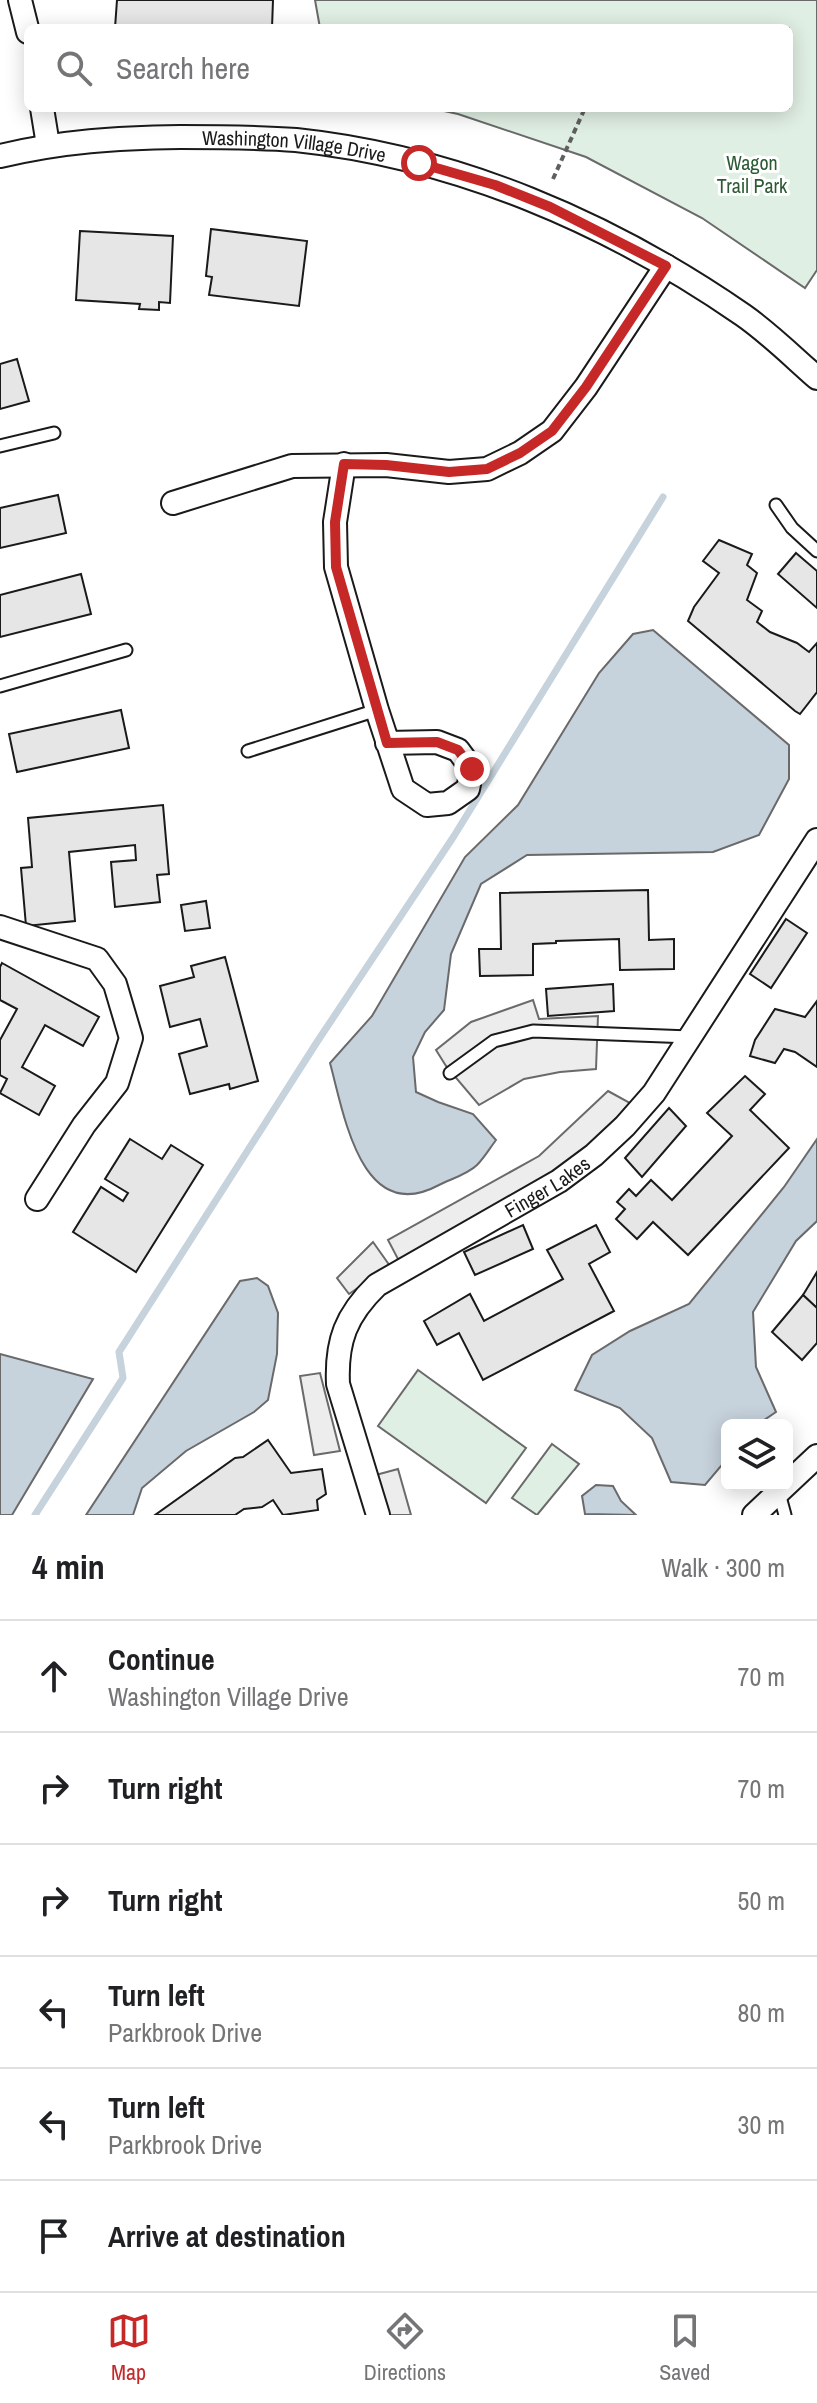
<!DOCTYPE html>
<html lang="en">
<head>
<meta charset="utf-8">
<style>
  body { margin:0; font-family:"Archivo Narrow",sans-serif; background:#f6f6f6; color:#202124 }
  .controls { position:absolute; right:24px; bottom:24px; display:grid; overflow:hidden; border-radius:12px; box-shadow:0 4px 20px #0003 }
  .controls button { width:72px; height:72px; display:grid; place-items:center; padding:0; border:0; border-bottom:2px solid #e0e0e0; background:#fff; color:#202124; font:40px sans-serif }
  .stop { position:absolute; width:24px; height:24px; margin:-18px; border:6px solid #c62828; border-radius:50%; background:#fff }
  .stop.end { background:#c62828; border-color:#fff; box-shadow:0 2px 8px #0008 }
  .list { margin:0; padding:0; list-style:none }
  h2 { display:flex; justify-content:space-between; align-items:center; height:104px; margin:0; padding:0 32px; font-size:34px }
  h2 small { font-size:26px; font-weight:400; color:#757577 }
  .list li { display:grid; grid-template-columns:52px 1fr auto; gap:24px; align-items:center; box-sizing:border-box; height:112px; padding:0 32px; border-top:2px solid #e0e0e0 }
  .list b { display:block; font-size:30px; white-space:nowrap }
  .list p { margin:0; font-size:26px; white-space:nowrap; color:#757577 }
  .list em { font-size:26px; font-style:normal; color:#757577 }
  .icon { flex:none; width:44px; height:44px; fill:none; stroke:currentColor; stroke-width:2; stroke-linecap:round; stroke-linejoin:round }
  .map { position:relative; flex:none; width:817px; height:1515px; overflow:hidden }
  .search { position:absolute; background:#fff; box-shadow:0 4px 20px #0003; left:24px; right:24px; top:24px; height:88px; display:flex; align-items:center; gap:20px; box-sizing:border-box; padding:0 28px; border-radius:12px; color:#757577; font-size:30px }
  .sheet { height:776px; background:#fff }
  nav { display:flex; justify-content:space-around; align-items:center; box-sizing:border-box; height:112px; border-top:2px solid #e0e0e0; background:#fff; font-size:22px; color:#757577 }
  nav a { display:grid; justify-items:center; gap:4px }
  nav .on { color:#c62828 }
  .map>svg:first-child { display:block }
</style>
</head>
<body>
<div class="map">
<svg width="817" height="1515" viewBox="0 0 817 1515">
  <rect width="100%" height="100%" fill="#fff"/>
  <!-- green -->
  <g fill="#e0efe3" stroke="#6a6a6a" stroke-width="2">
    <polygon points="315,0 817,0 817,270 805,288 702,218 586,157 458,114 430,108 789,108 789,28 320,28"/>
    <polygon points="418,1370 526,1448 486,1503 378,1426"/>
    <polygon points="552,1444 579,1464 537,1515 512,1498"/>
  </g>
  <!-- parking -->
  <g fill="#ededed" stroke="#6a6a6a" stroke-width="2">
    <polygon points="533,1000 539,1019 598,1016 596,1069 560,1072 524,1079 479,1105 446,1066 436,1050 471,1022"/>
    <polygon points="608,1091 630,1103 597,1140 536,1186 399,1261 388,1240 539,1156"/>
    <polygon points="373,1242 390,1266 349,1294 337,1278"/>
    <polygon points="320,1373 340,1451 314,1455 300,1376"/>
    <polygon points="398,1469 411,1515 384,1515 372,1476"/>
  </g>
  <!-- water -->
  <g fill="#c6d2dc" stroke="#6a6a6a" stroke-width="2">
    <path d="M653,630L789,745V779L759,835L713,852L527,855L481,884L451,954L444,1010L425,1032L413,1057L416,1092L438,1102L473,1114L496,1140C490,1148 484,1158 477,1165C468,1174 451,1179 439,1185C361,1227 344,1114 330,1063L372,1016L465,857L518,805L599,673L633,634Z"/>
    <polygon points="817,1139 817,1221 796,1241 753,1312 756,1367 776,1412 757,1425 727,1425 727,1459 705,1485 671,1482 652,1438 620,1408 575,1390 592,1355 630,1331 689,1304 784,1187"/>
    <polygon points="257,1278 268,1286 278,1313 277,1354 268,1400 254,1412 186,1451 142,1488 133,1515 86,1515 240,1281"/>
    <polygon points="0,1354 93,1379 12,1515 0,1515"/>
    <polygon points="596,1485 613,1486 621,1501 636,1515 585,1514 582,1496"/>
  </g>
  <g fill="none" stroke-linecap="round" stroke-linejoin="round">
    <!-- stream -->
    <polyline stroke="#c6d2dc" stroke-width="7" points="35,1515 123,1378 119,1352 317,1042 454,836 663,497"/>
  </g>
  <!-- building -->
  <g fill="#e6e6e6" stroke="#1a1a1a" stroke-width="2">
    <polygon points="117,0 273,0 272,28 115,28"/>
    <polygon points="211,229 307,241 299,306 209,295 212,277 206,276"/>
    <polygon points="80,231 173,236 170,303 159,302 159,310 139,309 140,304 76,300"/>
    <polygon points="17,359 29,401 0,409 0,364"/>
    <polygon points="58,495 66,533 0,548 0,508"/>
    <polygon points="719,540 752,554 747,565 757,573 747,600 762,611 757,622 770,632 797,643 809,652 817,643 817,692 800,714 795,711 688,621 694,607 719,573 703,561"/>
    <polygon points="796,553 817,571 817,608 778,574"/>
    <polygon points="81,574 91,614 0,637 0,595"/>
    <polygon points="121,710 129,748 17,772 9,734"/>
    <polygon points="163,805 169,874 157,875 160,902 115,907 111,862 136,860 135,845 69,852 75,921 26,926 21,868 32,867 28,818"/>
    <polygon points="648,890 649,940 674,939 674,969 620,970 619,939 556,941 556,943 533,944 533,975 480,976 479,949 501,949 500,893"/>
    <polygon points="206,901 210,928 185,931 181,905"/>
    <polygon points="786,919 807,933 771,988 750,974"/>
    <polygon points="225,957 258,1081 230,1089 229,1084 190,1094 179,1054 207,1046 200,1019 170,1027 160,986 194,977 191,966"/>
    <polygon points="2,963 99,1017 83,1046 45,1025 22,1067 55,1086 39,1115 0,1093 7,1079 0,1075 0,1040 17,1009 0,1000 0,967"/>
    <polygon points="613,984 614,1011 548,1016 546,989"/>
    <polygon points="817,1001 817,1067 795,1052 784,1049 775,1063 750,1056 755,1040 775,1009 805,1017"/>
    <polygon points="745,1076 765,1094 750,1110 789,1148 688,1255 653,1222 637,1239 616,1219 625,1209 617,1202 629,1189 636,1196 651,1180 672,1200 732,1136 707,1113"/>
    <polygon points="669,1108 686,1126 642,1177 625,1158"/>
    <polygon points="130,1139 162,1159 171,1145 203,1165 136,1272 73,1232 101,1187 123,1201 128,1193 105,1179"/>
    <polygon points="523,1225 533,1249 475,1275 464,1252"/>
    <polygon points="596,1225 610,1252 589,1264 614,1311 483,1380 459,1333 437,1345 424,1321 470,1294 484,1321 563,1279 547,1250"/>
    <polygon points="817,1272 817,1308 803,1295"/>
    <polygon points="803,1295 817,1308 817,1343 802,1360 772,1332"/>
    <polygon points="268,1440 291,1473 322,1469 326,1494 317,1500 318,1510 283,1515 273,1500 262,1507 244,1509 235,1515 155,1515 235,1458 243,1457"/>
  </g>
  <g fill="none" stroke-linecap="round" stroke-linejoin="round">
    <!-- lane casing -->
    <g stroke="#1a1a1a" stroke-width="15">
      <g id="lane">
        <polyline points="0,446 54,433"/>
        <polyline points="776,505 792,528 817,551"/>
        <polyline points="0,686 126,650"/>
        <polyline points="248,751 377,710"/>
        <polyline points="450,1073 494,1041 533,1031 690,1037"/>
        <polyline points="779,1493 785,1515"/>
      </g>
    </g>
    <!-- street casing -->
    <g stroke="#1a1a1a" stroke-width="26">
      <g id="street">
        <polyline points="20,0 28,32"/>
        <polyline points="42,108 48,145"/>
        <path id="s1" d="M0,156C64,141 116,138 180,137C219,137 257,137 296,140C457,157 610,223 743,315C769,333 793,357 817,378"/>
        <polyline points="344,464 335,522 336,567 377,710 403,789 427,805 448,803 468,789 472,769 458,750 437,742 387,743"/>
        <polyline points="173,503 292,466 386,465 449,472 487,469 520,453 552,431 586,387 666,266"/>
        <polyline points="0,927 97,959 115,984 131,1038 117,1083 84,1125 37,1199"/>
        <path id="s2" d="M378,1515L338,1384C336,1341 346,1315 377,1285L559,1181L594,1155L625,1126L654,1093L817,840"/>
        <polyline points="754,1515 817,1456"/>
      </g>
    </g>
    <!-- path -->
    <polyline stroke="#5f5f5f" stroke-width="4" stroke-dasharray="6 4" stroke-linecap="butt" points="553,179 585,108"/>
    <!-- lane -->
    <use href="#lane" stroke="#fff" stroke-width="11"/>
    <!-- street -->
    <use href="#street" stroke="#fff" stroke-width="22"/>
  </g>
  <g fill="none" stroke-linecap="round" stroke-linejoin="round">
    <!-- route -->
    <polyline stroke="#c62828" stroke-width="10" points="419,163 495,185 550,207 666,266 586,387 552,431 520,453 487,469 449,472 386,465 344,464 335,522 336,567 387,743 437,742 458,750 472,769"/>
  </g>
  <g text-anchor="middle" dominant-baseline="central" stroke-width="6" stroke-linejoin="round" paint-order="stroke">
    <!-- street labels -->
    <g font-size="20" fill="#1a1a1a" stroke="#fff">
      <text stroke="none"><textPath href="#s1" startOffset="296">Washington Village Drive</textPath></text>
      <text stroke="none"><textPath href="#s2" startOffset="444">Finger Lakes</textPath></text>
    </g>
    <!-- park labels -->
    <g font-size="20" fill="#2b5a34" stroke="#fff">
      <text x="752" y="162">Wagon<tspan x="752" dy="23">Trail Park</tspan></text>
    </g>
  </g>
</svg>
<div class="controls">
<button><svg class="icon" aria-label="layers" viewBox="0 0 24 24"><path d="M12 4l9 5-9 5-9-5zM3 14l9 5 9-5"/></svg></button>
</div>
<div class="stop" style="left:419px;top:163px"></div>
<div class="stop end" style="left:472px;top:769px"></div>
<div class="search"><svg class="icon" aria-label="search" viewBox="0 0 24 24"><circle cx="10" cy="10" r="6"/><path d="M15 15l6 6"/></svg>Search here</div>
</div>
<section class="sheet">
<h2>4 min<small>Walk · 300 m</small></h2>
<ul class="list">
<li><svg class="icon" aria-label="ahead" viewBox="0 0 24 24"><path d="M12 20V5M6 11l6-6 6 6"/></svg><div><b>Continue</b><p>Washington Village Drive</p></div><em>70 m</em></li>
<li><svg class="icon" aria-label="right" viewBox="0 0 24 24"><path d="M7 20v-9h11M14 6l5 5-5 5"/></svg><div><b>Turn right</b></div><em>70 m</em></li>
<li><svg class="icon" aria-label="right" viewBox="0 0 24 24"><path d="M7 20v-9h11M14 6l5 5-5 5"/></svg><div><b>Turn right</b></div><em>50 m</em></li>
<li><svg class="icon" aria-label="left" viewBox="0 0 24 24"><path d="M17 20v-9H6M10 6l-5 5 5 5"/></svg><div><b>Turn left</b><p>Parkbrook Drive</p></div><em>80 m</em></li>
<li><svg class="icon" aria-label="left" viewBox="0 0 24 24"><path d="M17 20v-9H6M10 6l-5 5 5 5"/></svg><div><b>Turn left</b><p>Parkbrook Drive</p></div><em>30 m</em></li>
<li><svg class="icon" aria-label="arrive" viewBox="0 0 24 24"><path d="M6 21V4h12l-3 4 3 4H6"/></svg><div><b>Arrive at destination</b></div></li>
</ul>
</section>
<nav>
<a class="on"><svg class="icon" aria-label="map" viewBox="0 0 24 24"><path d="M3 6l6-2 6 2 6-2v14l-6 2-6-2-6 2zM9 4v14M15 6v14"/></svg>Map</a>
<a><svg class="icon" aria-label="directions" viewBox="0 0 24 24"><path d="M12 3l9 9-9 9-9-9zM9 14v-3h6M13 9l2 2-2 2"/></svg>Directions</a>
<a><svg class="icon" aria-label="saved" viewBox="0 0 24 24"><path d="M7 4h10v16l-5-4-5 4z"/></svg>Saved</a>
</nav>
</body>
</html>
